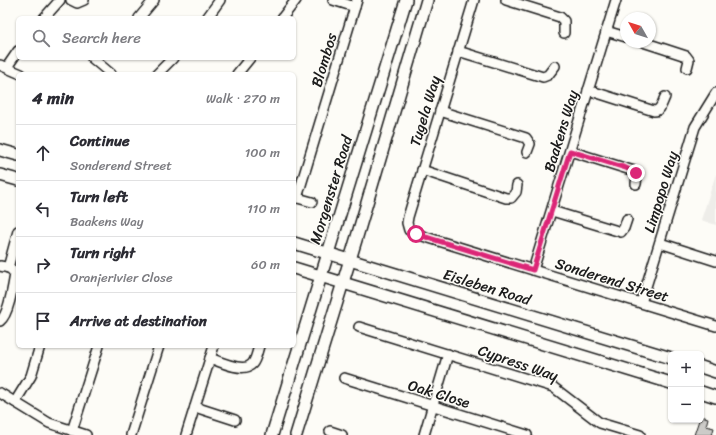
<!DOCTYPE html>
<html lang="en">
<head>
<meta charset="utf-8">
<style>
  body { margin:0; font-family:Sriracha,sans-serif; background:#f7f7f7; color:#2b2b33 }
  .controls { position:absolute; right:12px; bottom:12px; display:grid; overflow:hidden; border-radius:6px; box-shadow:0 1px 3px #0004 }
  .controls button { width:36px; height:36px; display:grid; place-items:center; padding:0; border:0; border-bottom:1px solid #e1e1e2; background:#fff; color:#2b2b33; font:20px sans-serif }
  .compass { position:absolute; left:620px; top:12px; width:36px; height:36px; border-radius:50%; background:#fff; box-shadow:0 1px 3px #0004; rotate:309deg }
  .stop { position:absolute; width:12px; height:12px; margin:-9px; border:3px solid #db2777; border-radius:50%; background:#fff }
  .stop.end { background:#db2777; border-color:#fff; box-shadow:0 1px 4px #0008 }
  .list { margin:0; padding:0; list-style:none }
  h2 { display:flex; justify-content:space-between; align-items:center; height:52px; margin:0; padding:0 16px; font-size:17px }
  h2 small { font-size:13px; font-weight:400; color:#7c7c81 }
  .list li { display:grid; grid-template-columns:26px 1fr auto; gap:12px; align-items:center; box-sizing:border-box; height:56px; padding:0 16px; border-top:1px solid #e1e1e2 }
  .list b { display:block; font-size:15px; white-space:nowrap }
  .list p { margin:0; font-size:13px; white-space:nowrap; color:#7c7c81 }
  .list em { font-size:13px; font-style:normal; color:#7c7c81 }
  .icon { flex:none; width:22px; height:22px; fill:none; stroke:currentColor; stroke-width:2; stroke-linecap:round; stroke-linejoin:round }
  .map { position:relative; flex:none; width:716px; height:435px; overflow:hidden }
  .search { position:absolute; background:#fff; box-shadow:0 1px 3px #0004; left:16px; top:16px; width:280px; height:44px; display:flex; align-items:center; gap:10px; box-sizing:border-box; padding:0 14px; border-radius:6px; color:#7c7c81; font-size:15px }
  .panel { position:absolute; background:#fff; box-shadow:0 1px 3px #0004; left:16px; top:72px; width:280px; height:276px; border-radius:6px }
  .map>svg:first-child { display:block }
</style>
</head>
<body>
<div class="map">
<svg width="716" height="435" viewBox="0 0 716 435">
  <rect width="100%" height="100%" fill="#fdfcf7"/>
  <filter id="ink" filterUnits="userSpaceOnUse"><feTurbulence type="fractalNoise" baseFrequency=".025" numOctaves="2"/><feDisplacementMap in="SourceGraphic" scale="8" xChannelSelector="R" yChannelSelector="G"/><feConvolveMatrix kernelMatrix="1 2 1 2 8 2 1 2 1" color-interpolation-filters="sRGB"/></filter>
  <g filter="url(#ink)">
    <!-- built -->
    <polygon fill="#eeede9" points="716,174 716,225 701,220"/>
    <!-- building -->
    <polygon fill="#cccbc8" stroke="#1c1c1c" points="701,416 708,418 706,426 714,428 712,435 694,435 699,420 701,420"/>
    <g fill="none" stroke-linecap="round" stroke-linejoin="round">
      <!-- minor casing -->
      <g stroke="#1c1c1c" stroke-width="12">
        <g id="minor">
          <polyline points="71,0 77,3 84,0"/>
          <polyline points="333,0 355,7"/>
          <polyline points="474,0 408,217 407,223 409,230 416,234 716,326"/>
          <polyline points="506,0 560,17 564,21 564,33"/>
          <polyline points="44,18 60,0"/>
          <polyline points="139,18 154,0"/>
          <polyline points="207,18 220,0"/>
          <polyline points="282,18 296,0"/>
          <polyline points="606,31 626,37"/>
          <polyline points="643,42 686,56 689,60 687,68"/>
          <polyline points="458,51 543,77 548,75 555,66"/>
          <polyline points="92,58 111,74"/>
          <polyline points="0,65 21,74"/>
          <polyline points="7,67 18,51"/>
          <polyline points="157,74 173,58"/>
          <polyline points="237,74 250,58"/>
          <path d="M588,90L654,111C661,111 662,103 665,97"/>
          <polyline points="440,111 526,138 530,144 527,152"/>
          <polyline points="570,151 634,171 637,175 636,184"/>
          <polyline points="422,170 506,198 511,198 516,192 517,185"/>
          <polyline points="294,197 312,202"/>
          <polyline points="297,198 357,0"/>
          <polyline points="552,211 621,232 624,228 627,219"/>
          <polyline points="660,243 716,261"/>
          <path d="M0,266L10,268L15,274C13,286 9,314 0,321"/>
          <polyline points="8,268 18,231"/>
          <polyline points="533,270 616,0"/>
          <polyline points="641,303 695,127 716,93"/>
          <polyline points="359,327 553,387 600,423 640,435"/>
          <path d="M210,358C220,362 244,373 252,364C256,360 257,352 259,346"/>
          <polyline points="344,378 527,435"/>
          <polyline points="0,393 49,423 86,435"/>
          <polyline points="15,402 31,376 40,346"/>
          <polyline points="195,407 235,420"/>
          <polyline points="72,431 99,346"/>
          <polyline points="330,431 342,435"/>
          <polyline points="131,435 159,346"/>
          <polyline points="186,435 214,346"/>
          <polyline points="424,435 448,354"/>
        </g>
      </g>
      <!-- major casing -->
      <g stroke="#1c1c1c" stroke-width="14">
        <g id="major">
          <polyline points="0,150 18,155"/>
          <polyline points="0,175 18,180"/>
          <polyline points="294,243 671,358"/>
          <polyline points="294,268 671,383"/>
          <polyline points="701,367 716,372"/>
          <polyline points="701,392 716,397"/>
          <polyline points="272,435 406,0"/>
          <polyline points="296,435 356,240 427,0"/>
        </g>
      </g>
      <!-- minor -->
      <use href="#minor" stroke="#fdfcf7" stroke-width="9"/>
      <!-- major -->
      <use href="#major" stroke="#fdfcf7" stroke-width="11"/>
    </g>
  </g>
  <g fill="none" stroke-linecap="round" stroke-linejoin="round" filter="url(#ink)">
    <!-- route -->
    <polyline stroke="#db2777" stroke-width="5" points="416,234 533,270 570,151 626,168 636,173"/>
  </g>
  <g text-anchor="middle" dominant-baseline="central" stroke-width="3" stroke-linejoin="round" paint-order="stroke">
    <!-- street labels -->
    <g font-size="15" fill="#1c1c1c" stroke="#fdfcf7">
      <text transform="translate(324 60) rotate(-73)">Blombos</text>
      <text transform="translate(425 111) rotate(-73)">Tugela Way</text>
      <text transform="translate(561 131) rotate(-73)">Baakens Way</text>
      <text transform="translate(331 190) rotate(-73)">Morgenster Road</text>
      <text transform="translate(661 192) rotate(-73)">Limpopo Way</text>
      <text transform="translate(612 280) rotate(17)">Sonderend Street</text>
      <text transform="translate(487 287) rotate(17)">Eisleben Road</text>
      <text transform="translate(518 363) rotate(19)">Cypress Way</text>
      <text transform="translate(439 394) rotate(17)">Oak Close</text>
    </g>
  </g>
</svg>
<div class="controls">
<button>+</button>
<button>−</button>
</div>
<svg class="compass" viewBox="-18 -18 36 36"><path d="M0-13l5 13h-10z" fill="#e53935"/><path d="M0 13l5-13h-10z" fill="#7c7c81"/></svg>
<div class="stop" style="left:416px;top:234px"></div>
<div class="stop end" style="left:636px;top:173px"></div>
<div class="search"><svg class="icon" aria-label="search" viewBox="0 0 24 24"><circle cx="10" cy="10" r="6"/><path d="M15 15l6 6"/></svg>Search here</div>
<section class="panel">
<h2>4 min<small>Walk · 270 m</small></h2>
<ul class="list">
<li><svg class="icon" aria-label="ahead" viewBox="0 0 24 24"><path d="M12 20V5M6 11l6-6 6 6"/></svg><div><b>Continue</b><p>Sonderend Street</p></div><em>100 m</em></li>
<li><svg class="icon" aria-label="left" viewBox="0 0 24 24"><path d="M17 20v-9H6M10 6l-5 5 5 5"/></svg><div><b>Turn left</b><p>Baakens Way</p></div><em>110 m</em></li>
<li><svg class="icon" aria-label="right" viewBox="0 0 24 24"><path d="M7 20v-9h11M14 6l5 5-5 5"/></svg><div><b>Turn right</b><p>Oranjerivier Close</p></div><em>60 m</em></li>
<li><svg class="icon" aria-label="arrive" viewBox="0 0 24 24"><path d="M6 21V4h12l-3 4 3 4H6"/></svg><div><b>Arrive at destination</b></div></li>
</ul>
</section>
</div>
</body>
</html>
